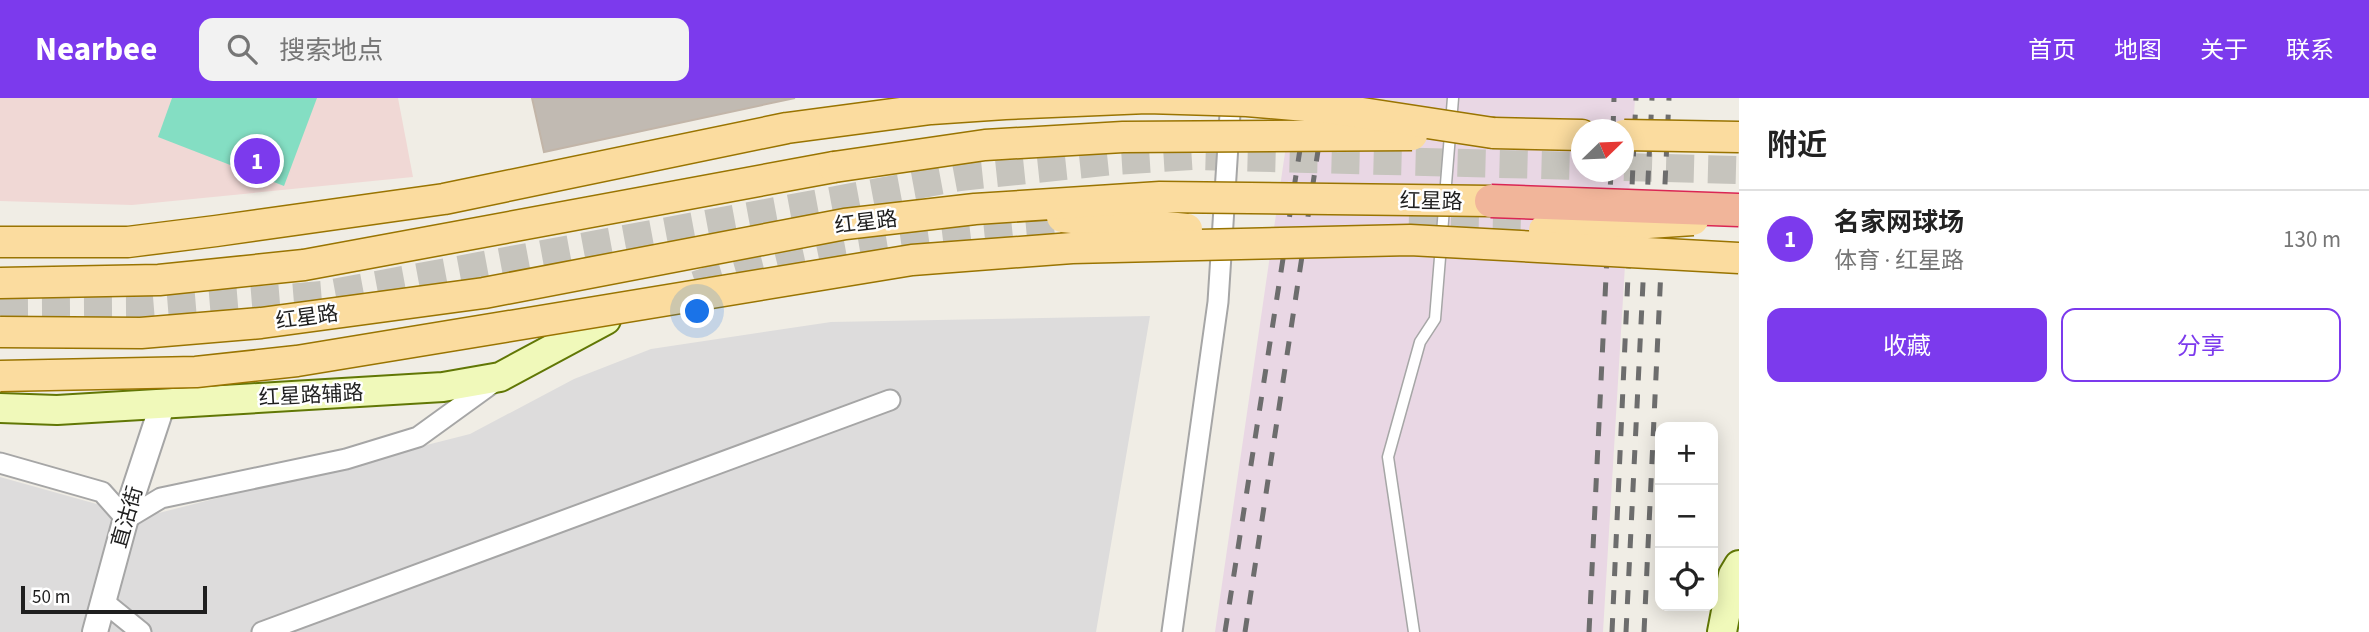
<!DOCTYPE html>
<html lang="zh">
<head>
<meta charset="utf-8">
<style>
  body { margin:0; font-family:"Source Sans 3","Noto Sans SC",sans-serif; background:#f2f2f2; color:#222 }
  .controls { position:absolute; right:21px; bottom:21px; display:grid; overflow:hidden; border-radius:14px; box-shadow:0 4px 18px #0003 }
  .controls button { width:63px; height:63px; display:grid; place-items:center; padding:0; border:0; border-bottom:2px solid #e0e0e0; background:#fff; color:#222; font:35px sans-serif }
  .compass { position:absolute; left:1571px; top:21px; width:63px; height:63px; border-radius:50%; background:#fff; box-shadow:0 4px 18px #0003; rotate:67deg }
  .scale { position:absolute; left:21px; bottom:18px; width:186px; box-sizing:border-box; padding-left:7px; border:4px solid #1f1f1f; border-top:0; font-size:19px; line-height:24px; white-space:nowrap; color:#1f1f1f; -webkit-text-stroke:5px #fff; paint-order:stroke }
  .you { position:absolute; left:698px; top:214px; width:24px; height:24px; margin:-18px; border:5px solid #fff; border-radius:50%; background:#1a73e8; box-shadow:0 0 0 10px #1a73e833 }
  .badge { display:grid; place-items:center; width:46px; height:46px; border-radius:50%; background:#7c3aed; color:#fff; font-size:23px; font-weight:700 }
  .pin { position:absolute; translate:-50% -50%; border:4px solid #fff; box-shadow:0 2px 7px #0006 }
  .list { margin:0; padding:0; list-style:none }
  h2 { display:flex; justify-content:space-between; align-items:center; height:91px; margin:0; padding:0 28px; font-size:30px }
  h2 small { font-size:23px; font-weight:400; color:#767676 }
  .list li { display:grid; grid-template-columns:46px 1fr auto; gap:21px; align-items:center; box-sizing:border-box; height:98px; padding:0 28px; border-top:2px solid #e0e0e0 }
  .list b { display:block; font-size:26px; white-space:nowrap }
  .list p { margin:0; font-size:23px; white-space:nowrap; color:#767676 }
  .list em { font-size:23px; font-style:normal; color:#767676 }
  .actions { display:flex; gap:14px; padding:21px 28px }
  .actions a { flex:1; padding:16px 0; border:2px solid #7c3aed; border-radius:14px; text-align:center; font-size:24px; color:#7c3aed }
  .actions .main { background:#7c3aed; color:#fff }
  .icon { flex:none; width:38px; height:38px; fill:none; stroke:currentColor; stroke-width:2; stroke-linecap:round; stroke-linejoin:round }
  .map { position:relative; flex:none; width:1739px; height:534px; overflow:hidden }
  header { display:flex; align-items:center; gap:42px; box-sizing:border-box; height:98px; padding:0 35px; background:#7c3aed; color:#fff }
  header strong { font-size:33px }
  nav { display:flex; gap:38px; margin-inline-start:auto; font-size:24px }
  .search { width:490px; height:63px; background:#f2f2f2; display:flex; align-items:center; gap:18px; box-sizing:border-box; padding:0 24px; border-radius:14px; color:#767676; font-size:26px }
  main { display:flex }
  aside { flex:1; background:#fff }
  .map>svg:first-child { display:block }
</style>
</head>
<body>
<header>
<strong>Nearbee</strong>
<div class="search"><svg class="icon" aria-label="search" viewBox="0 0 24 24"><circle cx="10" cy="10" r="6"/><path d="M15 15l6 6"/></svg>搜索地点</div>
<nav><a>首页</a><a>地图</a><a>关于</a><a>联系</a></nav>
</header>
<main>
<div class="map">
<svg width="1739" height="534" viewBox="0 0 1739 534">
  <rect width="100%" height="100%" fill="#f0ede5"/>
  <!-- residential -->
  <polygon fill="#dddcdc" points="1150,218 1096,534 0,534 0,379 143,419 470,336 574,281 651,251 831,224"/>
  <!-- commercial -->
  <polygon fill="#f0d8d5" points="0,0 398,0 413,79 132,107 0,103"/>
  <!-- industrial -->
  <path fill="#e9d7e4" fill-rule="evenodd" d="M1293,0H1635L1603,534H1215ZM1582,32H1624V74H1582Z"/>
  <!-- pitch -->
  <polygon fill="#84dec3" points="172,0 317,0 284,88 158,39"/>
  <!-- building -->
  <polygon fill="#c1bab2" stroke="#c2b5a8" stroke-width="2" points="532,0 795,0 544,54"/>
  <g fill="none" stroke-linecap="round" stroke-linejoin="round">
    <!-- secondary-tunnel -->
    <g stroke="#c6c4bd" stroke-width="28" stroke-dasharray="28 14" stroke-linecap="butt">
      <polyline points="1624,69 1739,72"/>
      <polyline points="1409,116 1526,119"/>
      <path d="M696,187C821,145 955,131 1086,120"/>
      <polyline points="0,212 151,211 322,197 960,79 1113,63 1192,58 1582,68"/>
    </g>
    <!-- service casing -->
    <g stroke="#a6a6a6" stroke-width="13">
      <polyline id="service" points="1414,534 1388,359 1420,244 1435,221 1453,0"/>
    </g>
    <!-- minor casing -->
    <g stroke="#a6a6a6" stroke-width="23">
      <g id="minor">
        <polyline points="0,365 102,394 126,421 161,400 346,361 418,339 494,284"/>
        <polyline points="104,504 141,534"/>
        <polyline points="262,534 890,302"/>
        <polyline points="1172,534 1218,204 1231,0"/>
      </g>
    </g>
    <!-- tertiary casing -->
    <g stroke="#a6a6a6" stroke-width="28">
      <polyline id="tertiary" points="95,534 130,405 163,305"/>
    </g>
    <!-- secondary casing -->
    <g stroke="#617705" stroke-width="32">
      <g id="secondary">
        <polyline points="0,310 57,312 443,289 500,279 606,222"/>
        <polyline points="1722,534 1733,477 1739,467"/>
      </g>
    </g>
    <!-- primary casing -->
    <g stroke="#997401" stroke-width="33">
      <g id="primary">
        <polyline points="1493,35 1582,37"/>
        <polyline points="0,185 159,182 304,167 834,69"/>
      </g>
    </g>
    <!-- service -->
    <use href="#service" stroke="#fff" stroke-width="10"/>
    <!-- minor -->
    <use href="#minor" stroke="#fff" stroke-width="19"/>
    <!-- tertiary -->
    <use href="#tertiary" stroke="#fff" stroke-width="24"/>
    <!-- secondary -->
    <use href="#secondary" stroke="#f0f9ba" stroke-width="28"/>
    <!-- primary -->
    <use href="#primary" stroke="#fbdc9f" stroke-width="30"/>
    <!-- rail -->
    <g stroke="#6d6d6d" stroke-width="5" stroke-dasharray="14 14" stroke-linecap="butt">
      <polyline points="1613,32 1614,0"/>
      <polyline points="1225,534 1308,0"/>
      <polyline points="1245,534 1326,0"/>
      <polyline points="1589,534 1611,74"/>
      <polyline points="1612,534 1636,0"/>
      <polyline points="1626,534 1652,0"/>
      <polyline points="1644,534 1669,0"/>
    </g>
    <!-- primary-bridge casing -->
    <g stroke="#997401" stroke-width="33" stroke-linecap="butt">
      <g id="primary-bridge">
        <polyline points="1624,37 1739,39"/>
        <polyline points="834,69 985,47 1123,39 1412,37"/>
        <polyline points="1062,119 1187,131"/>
        <polyline points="1544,132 1693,122"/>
        <polyline points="0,144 128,144 216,133 444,101 787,30 931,11 1005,6 1147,0 1247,3 1329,10 1493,35"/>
        <polyline points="0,234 141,235 261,225 484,195 845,126 975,111 1160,99 1491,103"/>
        <polyline points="0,278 196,274 297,263 912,162 1072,150 1410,142 1739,160"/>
      </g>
    </g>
    <!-- trunk-bridge casing -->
    <g stroke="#da2654" stroke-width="35" stroke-linecap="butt">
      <polyline id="trunk-bridge" points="1491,103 1739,112"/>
    </g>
    <!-- primary-bridge -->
    <use href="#primary-bridge" stroke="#fbdc9f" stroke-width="30"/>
    <!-- trunk-bridge -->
    <use href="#trunk-bridge" stroke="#f1b59a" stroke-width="32"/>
  </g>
  <g text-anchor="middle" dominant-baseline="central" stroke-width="5" stroke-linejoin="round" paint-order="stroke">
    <!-- street labels -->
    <g font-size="21" fill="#1f1f1f" stroke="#fff">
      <text transform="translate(1431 103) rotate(1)">红星路</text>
      <text transform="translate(866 124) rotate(-7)">红星路</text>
      <text transform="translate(307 219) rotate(-8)">红星路</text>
      <text transform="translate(311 297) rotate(-3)">红星路辅路</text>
      <text transform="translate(127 419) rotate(-74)">直沽街</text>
    </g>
  </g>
</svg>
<div class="controls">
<button>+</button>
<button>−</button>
<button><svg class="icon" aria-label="locate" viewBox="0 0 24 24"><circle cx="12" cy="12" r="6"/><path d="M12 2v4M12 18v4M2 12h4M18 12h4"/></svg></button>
</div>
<svg class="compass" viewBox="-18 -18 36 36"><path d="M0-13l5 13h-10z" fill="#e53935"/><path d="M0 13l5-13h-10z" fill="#767676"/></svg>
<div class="scale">50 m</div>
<div class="you"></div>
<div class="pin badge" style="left:257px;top:63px">1</div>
</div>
<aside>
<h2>附近<small></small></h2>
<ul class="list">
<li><span class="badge">1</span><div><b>名家网球场</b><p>体育 · 红星路</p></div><em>130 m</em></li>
</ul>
<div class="actions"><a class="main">收藏</a><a>分享</a></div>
</aside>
</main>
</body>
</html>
